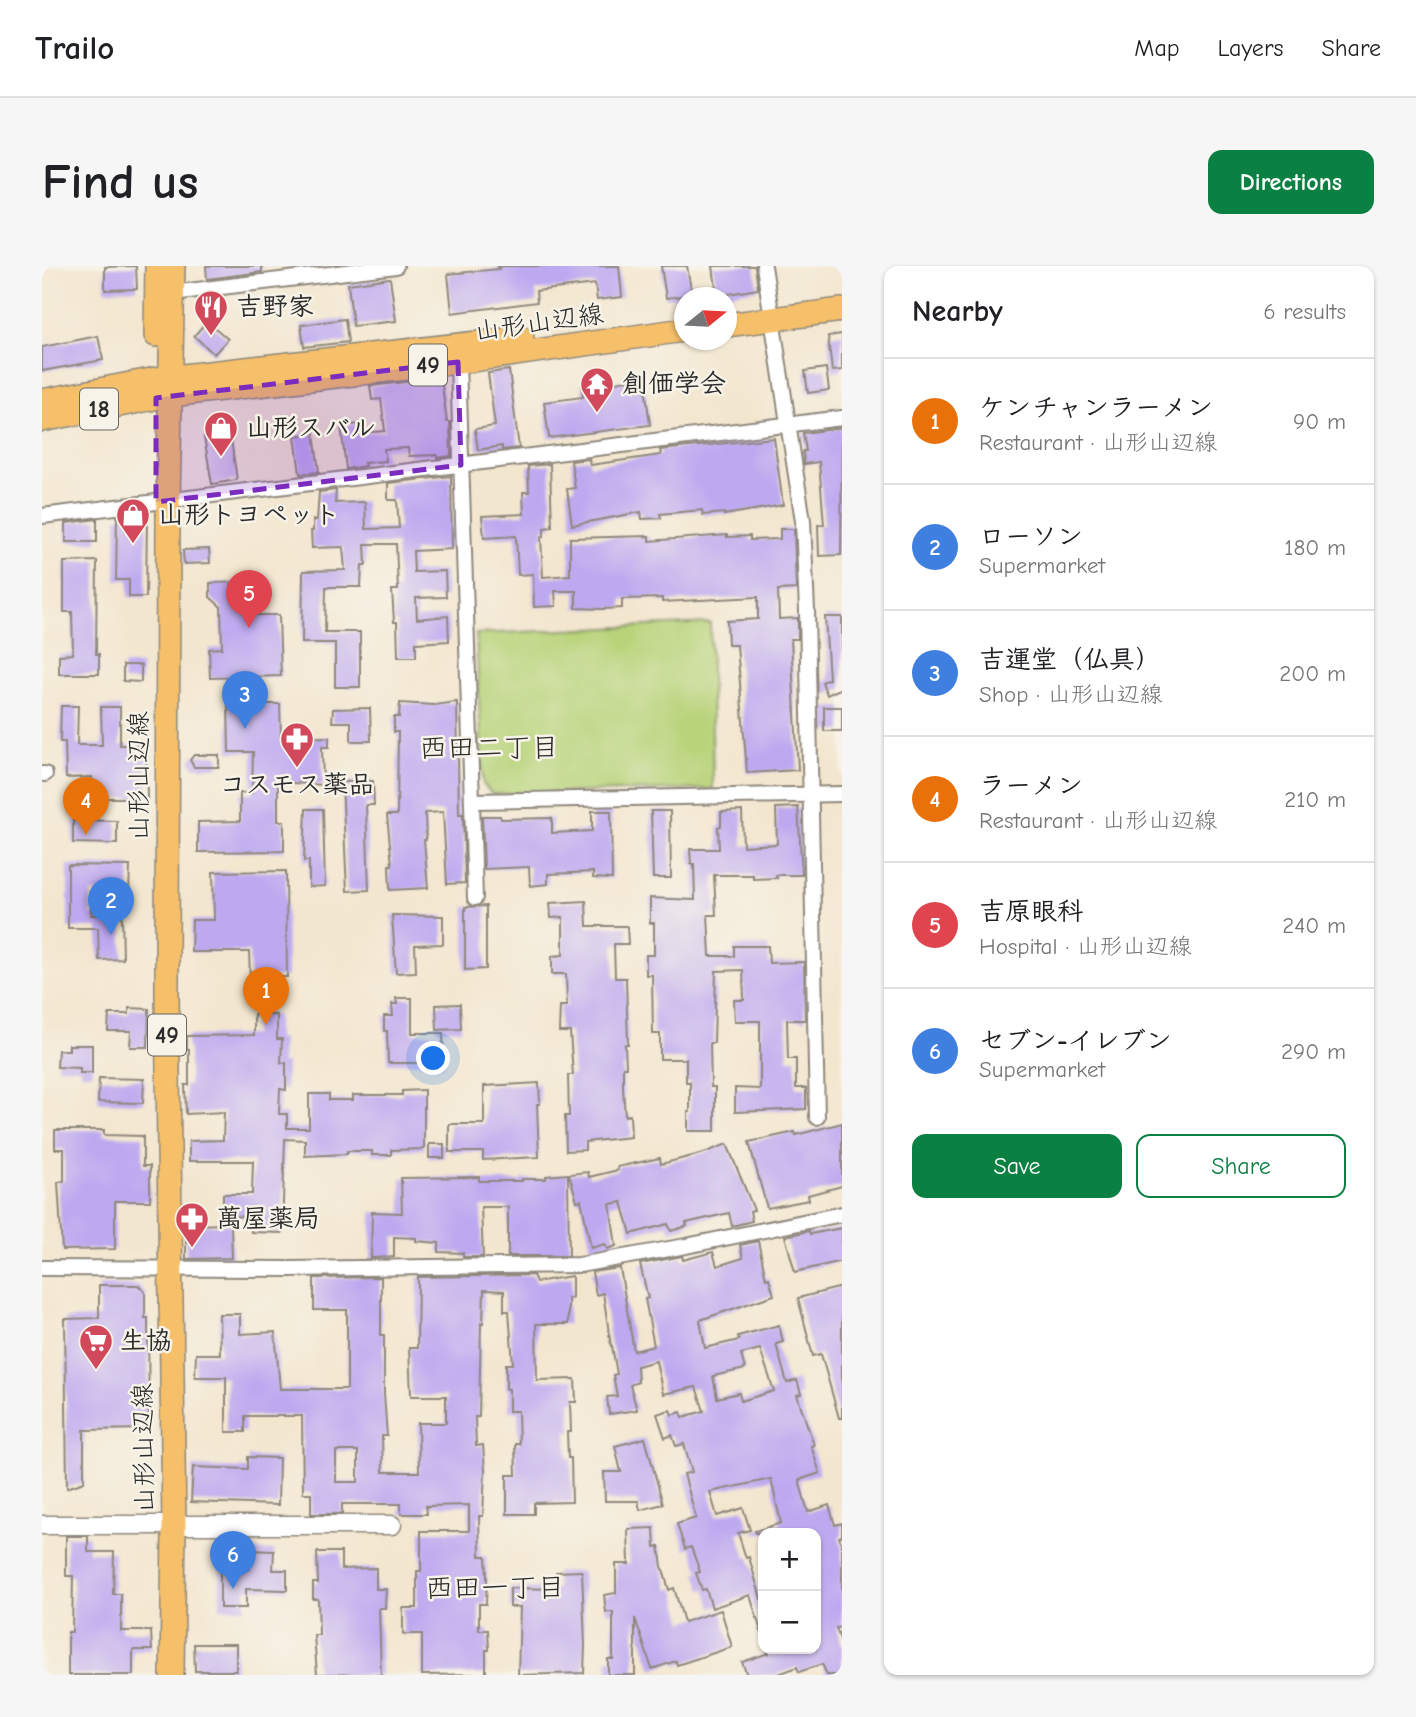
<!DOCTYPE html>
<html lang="en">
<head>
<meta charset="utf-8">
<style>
  body { margin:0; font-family:"Comic Neue","Klee One",sans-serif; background:#f6f6f6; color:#202124 }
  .controls { position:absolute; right:21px; bottom:21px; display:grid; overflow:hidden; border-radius:14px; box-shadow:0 2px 5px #0004 }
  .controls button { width:63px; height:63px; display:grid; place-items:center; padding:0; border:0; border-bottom:2px solid #e0e0e0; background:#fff; color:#202124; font:35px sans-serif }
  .compass { position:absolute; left:632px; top:21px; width:63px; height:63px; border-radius:50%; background:#fff; box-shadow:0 2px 5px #0004; rotate:72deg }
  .you { position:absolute; left:392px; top:793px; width:24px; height:24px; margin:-18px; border:5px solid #fff; border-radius:50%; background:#1a73e8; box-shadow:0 0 0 10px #1a73e833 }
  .badge { display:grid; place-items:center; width:46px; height:46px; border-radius:50%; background:#0b8043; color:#fff; font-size:23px; font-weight:700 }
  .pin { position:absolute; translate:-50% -58px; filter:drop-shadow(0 2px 4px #0008) }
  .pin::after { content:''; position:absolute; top:37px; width:24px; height:21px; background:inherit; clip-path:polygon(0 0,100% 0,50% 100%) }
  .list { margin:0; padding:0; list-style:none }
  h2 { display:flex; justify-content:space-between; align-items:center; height:91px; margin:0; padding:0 28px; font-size:30px }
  h2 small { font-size:23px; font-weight:400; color:#757577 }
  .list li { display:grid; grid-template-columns:46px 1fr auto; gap:21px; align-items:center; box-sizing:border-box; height:126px; padding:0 28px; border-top:2px solid #e0e0e0 }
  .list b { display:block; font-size:26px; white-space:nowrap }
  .list p { margin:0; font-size:23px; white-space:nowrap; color:#757577 }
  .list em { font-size:23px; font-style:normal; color:#757577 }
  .actions { display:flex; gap:14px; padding:21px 28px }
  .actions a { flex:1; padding:16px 0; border:2px solid #0b8043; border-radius:14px; text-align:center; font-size:24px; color:#0b8043 }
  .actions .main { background:#0b8043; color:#fff }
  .map { position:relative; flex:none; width:800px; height:1409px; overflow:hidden; border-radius:14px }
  header { display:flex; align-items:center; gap:42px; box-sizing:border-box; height:98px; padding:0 35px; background:#fff; border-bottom:2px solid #e0e0e0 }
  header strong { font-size:33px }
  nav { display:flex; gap:38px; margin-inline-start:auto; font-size:24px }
  .intro { display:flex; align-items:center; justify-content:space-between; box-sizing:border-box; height:168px; padding:0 42px }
  h1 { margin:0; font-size:49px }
  .button { padding:18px 32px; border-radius:14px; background:#0b8043; color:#fff; font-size:24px; font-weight:700 }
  main { display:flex; gap:42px; padding:0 42px }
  aside { flex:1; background:#fff; border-radius:14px; box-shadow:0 2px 5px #0004 }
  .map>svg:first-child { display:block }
</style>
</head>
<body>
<header>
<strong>Trailo</strong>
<nav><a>Map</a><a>Layers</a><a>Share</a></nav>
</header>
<div class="intro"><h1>Find us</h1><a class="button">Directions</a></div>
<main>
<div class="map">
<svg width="800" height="1409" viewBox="0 0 800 1409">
  <rect width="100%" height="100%" fill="#f7f3e8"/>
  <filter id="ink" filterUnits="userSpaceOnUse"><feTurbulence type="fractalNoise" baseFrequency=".0143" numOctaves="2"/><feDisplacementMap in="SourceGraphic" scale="14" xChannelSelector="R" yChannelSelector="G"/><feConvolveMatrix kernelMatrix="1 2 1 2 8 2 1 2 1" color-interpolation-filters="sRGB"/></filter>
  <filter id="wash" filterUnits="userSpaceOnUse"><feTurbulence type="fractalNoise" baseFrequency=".00686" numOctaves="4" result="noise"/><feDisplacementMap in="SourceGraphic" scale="28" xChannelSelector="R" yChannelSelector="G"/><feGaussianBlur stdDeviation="1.57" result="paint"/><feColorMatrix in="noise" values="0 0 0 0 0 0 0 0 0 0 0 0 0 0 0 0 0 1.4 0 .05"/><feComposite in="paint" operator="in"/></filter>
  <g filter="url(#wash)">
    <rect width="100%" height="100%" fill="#f3e6cf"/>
    <!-- green -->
    <polygon fill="#b8d379" stroke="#727f52" stroke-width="2" points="668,357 671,523 450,528 441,518 434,368"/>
    <g id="blocks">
      <!-- building -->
      <g fill="#bda9f0" fill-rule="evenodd">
        <polygon points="94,0 95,23 63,24 63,1"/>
        <polygon points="164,0 220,0 220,6 165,13"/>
        <polygon points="462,0 577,0 580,31 555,34 553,18 494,25 495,36 410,47 406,8 457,3 456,1"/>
        <polygon points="619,0 645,0 650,29 624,32"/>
        <polygon points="671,0 713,0 716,23 675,30"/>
        <polygon points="348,12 354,55 311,60 306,18"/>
        <polygon points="303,53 306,76 262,81 259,59"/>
        <polygon points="165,55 186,73 172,88 152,70"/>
        <polygon points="800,68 800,104 790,105 786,70"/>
        <polygon points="56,70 61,94 0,105 0,81"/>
        <polygon points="784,102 787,124 766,127 763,105"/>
        <polygon points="467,104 477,182 460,184 460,180 436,184 433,163 453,160 446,107"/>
        <polygon points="399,112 405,156 408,156 409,190 395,192 395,189 367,190 366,182 342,183 344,195 322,197 323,200 304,203 299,160 318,158 319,167 343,165 339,133 330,134 328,120"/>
        <polygon points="602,112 608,159 507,172 502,136 541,131 540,120"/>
        <polygon points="800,162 799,289 777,290 776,259 782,259 777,196 762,198 761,185 764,185 761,167"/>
        <polygon points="188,167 195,214 170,218 162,171"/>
        <polygon points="272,167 277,206 258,208 253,170"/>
        <polygon points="732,172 741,239 682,249 682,247 661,249 660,244 618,248 619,252 600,253 599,246 530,259 525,223 533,222 529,195 547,193 548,199 619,189 618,184"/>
        <polygon points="508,198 510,261 502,262 502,271 499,271 501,311 528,309 528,272 607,270 607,275 685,269 685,271 708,270 708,274 738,273 738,263 752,263 754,323 736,324 737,353 756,352 756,373 749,373 756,504 705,507 695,379 686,379 685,355 716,353 716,331 620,336 620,332 580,333 580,342 561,343 534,342 534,325 513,325 514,340 492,341 491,308 476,309 474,270 442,272 440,250 482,248 481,226 487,226 486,200"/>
        <polygon points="409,210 410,283 371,285 372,306 403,305 404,331 374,332 375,353 406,350 407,375 374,377 374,391 356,391 355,356 352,356 350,324 356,324 354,278 323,278 324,299 320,299 319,321 284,321 283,366 318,366 318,421 293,421 293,377 260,377 261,305 303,304 301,281 270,282 269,265 271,265 271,254 275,254 277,226 294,224 293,237 323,236 324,263 357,262 355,234 346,234 346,217"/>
        <polygon points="84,249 105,250 104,331 87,331 87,314 74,314 75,251"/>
        <polygon points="55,253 55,276 24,276 24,257"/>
        <polygon points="167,283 168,297 142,298 141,284"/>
        <polygon points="55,295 54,388 57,388 57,408 17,408 17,389 31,388 30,346 22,346 22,296"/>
        <polygon points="215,316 215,349 237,349 239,410 168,412 167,383 180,382 179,341 168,331 168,317"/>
        <polygon points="783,351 800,351 800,422 785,429 780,416 787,413"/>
        <polygon points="81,399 99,399 99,416 81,415"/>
        <polygon points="415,436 417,548 421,548 423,617 405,618 401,546 383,547 384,574 382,574 386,622 348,624 347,599 350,599 345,549 355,549 356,466 352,466 352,451 357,451 358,437 392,439"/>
        <polygon points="186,438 238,438 239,472 287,471 287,481 280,481 281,519 236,516 236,555 242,555 242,585 156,586 156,556 198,555 198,527 210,527 211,486 187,486"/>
        <polygon points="19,440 36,440 35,479 60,479 59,441 78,441 78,479 104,479 105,532 49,532 50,511 24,512 23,476 18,476"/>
        <rect x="782" y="441" width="18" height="24"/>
        <polygon points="328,442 329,475 309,475 309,456 290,456 291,443"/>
        <polygon points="152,489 177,489 177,501 152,501 148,494"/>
        <polygon points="331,515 332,539 324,539 327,624 305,625 300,516"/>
        <polygon points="756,541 760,609 734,609 735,612 711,613 711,609 672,609 674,649 666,649 668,690 692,690 692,680 726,680 727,697 762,696 763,754 745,754 746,793 754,793 754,822 764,822 764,843 693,846 693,822 718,823 718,755 693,755 692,734 702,734 701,704 674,705 672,777 668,777 669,821 673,821 673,865 646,865 646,846 648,846 648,816 644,816 644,793 618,793 618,768 611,768 610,709 604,709 604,689 612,689 612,657 608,657 608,632 653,634 652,598 649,598 648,583 677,583 676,561 679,560 679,546 700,545 701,580 735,578 734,542"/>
        <polygon points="264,543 281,543 283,620 267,621 267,595 262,595"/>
        <polygon points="550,545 569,545 570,613 551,612 551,606 506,608 506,618 488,620 487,601 442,603 440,550 458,550 459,553 510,552 510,567 550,565"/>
        <polygon points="609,545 628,545 629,612 611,612"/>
        <polygon points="31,554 75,555 75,578 31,577"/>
        <polygon points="26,599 88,600 87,628 49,627 49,649 80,649 81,693 57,694 56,662 26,662"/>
        <polygon points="244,605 245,711 208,711 207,686 149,686 150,654 172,654 171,606"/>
        <polygon points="544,635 545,660 585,660 586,678 572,678 573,712 584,712 586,778 583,778 584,801 581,801 581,822 583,850 588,849 589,871 543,876 543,884 524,885 523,850 527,850 526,809 531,809 528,766 517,766 518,740 525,740 524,708 510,708 510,690 521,689 521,651 509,652 508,637"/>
        <polygon points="444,640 444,703 423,704 423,641"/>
        <polygon points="350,649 401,650 401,678 373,679 374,706 354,707"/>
        <polygon points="354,732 370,732 370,767 401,767 402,800 384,800 384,797 346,797 345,765 342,765 342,750 351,750 350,738 355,738"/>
        <polygon points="418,738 419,763 395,764 394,739"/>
        <polygon points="87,742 107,743 106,781 88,781 89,765 66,765 67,748 87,748"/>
        <polygon points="212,748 235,749 235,773 240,773 239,797 244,797 244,824 238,823 237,848 245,848 245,862 267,862 267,828 287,828 287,834 311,834 311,829 360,829 360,825 382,824 382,883 349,884 349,889 330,889 330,885 305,885 305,888 263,890 263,874 243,873 240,967 209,966 210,950 181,951 181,928 210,928 211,895 147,895 147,875 181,874 182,846 144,848 143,819 147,819 147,783 145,783 145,770 212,769"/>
        <polygon points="27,779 50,779 50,807 38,807 38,802 15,801 16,784 27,784"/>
        <polygon points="57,812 102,813 101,837 56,836"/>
        <polygon points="497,817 498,838 495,838 497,891 441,894 441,886 407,886 407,858 442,858 442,820"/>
        <polygon points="800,857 800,920 766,929 767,934 725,942 707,876 753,866 754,869"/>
        <polygon points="13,864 62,864 62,869 101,870 101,900 108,900 108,935 73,935 73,983 20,984 16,916 22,915 22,883 13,883"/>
        <rect x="387" y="878" width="15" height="14"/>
        <polygon points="685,878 712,944 708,945 710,955 690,960 687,947 644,957 645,960 629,965 626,958 589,968 580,936 568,938 574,980 565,983 563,978 549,982 539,934 535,935 527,908 546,906 547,911 576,904 575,901 618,892 619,898 662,887"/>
        <polygon points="526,908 527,990 466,990 466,941 439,941 441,991 421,991 421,987 397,986 397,977 374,975 374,972 352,971 352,991 329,992 330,946 360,947 359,912 437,911 437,915 480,915 480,913 504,913 504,910"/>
        <polygon points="189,958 190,992 144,993 144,959"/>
        <polygon points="800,962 800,995 753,1006 743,970 767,965 768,968"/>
        <path d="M716,975L724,1013L727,1012L732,1029L658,1054L663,1082L697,1074L696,1070L737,1059L741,1076L734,1078L745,1117L755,1114L759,1128L755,1129L772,1179L769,1180L778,1207L757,1214L766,1246L787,1239L793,1259L800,1257V1270L797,1271L800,1280V1361L794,1362L800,1379V1409H785L780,1398L757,1406L755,1401L734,1409H705L700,1396L727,1387L725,1383H774V1267H713V1265L739,1257L729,1213L668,1226L675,1250L701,1242L708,1264L696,1267L704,1292L707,1291L719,1333L721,1332V1364L719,1365L708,1329L670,1342L664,1323L660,1324L654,1307L658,1306L649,1281L643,1283L635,1258L654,1252L642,1208L650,1206L642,1178L634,1180L630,1169L623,1172L615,1148L628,1144L630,1149L639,1146L641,1151L662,1145L654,1121L621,1128L614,1095L595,1100L596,1116L588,1119L595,1144L567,1148L565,1131L575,1130L571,1109L575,1108L570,1080H569L561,1027L554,1029L550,1006L578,1002L592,1085L612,1080L603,1033L606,1032L598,998L640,990L641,994L671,986L675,1000L701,992L698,979ZM718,1083L732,1125L699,1135L697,1127L675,1132L671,1110L703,1103L699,1088Z"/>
        <path d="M491,1009L494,1016L530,1010V1032H526V1058H494L495,1114L533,1113L534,1136H528L529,1166H525L526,1192H529L530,1236L492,1237V1248H465V1209H474L473,1178H477L476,1145H467V1123H464V1098H471L467,1045H462V1025L442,1024L441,1057H439L437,1151H433L434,1180L441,1179L443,1204L441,1250H437L438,1290H444L445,1312L444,1338H437V1364H446L447,1384H444V1408L380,1409V1368H361V1342H375V1305H379V1265H427V1239L384,1240L385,1248H359V1238H300V1248H269V1227H261L260,1150H203V1166H184V1111H153L154,1088H178L177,1048H198V1068L233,1066L238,1123H305V1044H272V1012L339,1011V1069H342V1128L345,1170H340L341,1206H377L376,1157H404V1130H369L367,1082H375L376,1011ZM294,1185H316V1216H294Z"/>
        <polygon points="57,1019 96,1019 103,1026 103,1052 106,1052 107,1163 42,1164 42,1216 25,1222 23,1053 57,1052"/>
        <polygon points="800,1021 800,1152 797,1152 779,1088 771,1090 756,1032"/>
        <polygon points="603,1172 621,1238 598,1244 596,1235 563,1235 562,1206 579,1206 573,1180"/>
        <polygon points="206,1191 237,1192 236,1239 149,1236 151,1201 206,1203"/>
        <polygon points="612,1262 613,1281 617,1280 620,1300 627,1324 632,1322 642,1356 679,1344 690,1381 635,1399 634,1395 610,1403 593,1352 593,1409 566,1409 566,1393 571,1393 571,1346 564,1346 562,1329 574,1327 574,1298 587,1298 586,1263"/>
        <polygon points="24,1270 46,1270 46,1286 72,1286 71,1328 79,1328 79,1365 109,1365 110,1384 91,1384 91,1409 26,1409 26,1366 30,1366 31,1310 24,1310"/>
        <polygon points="207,1284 232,1285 231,1304 245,1304 245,1324 204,1323 204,1342 178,1342 178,1304 207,1303"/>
        <polygon points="275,1286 299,1286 299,1303 334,1302 334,1323 344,1323 343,1342 337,1342 339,1409 275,1408 272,1369 277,1369 276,1333 271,1333 271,1317 276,1317"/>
        <polygon points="540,1305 543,1379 542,1407 476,1409 478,1341 468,1341 468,1322 515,1323 514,1306"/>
        <polygon points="152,1378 194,1378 194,1405 153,1405"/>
      </g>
    </g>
  </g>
  <g filter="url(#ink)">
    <use href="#blocks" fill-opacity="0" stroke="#8f887d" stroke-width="2"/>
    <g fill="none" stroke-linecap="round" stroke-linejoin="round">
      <!-- minor casing -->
      <g stroke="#8f887d" stroke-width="18">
        <g id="minor">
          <polyline points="722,0 761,255 765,345 775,851"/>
          <polyline points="130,27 354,0"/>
          <polyline points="416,96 433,632"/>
          <polyline points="0,250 800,152"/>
          <polyline points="0,508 3,508"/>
          <polyline points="430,535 800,528"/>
          <polyline points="0,1002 248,1003 537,999 644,980 800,948"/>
        </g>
      </g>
      <!-- tertiary casing -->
      <g stroke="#8f887d" stroke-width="21">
        <polyline id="tertiary" points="0,1259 350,1259"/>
      </g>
      <!-- primary casing -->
      <g stroke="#8f887d" stroke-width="26">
        <g id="primary">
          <polyline points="684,59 800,44"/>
          <polyline points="114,69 115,0"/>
          <polyline points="0,135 114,113 480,72"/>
          <polyline points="0,154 128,129 416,96 642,64"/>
          <polyline points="130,1409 132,1261 125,729 126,236 131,0"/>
        </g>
      </g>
      <!-- minor -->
      <use href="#minor" stroke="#fff" stroke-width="14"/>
      <!-- tertiary -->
      <use href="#tertiary" stroke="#fff" stroke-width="18"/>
      <!-- primary -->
      <use href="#primary" stroke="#f6c06b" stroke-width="23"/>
    </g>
  </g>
  <!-- marked area -->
  <path fill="#7b2cbf" fill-opacity="0.2" stroke="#7b2cbf" stroke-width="5" stroke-dasharray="14 9" stroke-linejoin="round" d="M416,96L419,199L114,236V132Z"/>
  <!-- icons -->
  <defs>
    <g id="restaurant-pin" transform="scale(1.75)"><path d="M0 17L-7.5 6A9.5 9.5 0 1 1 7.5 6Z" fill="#d1495b" stroke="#f7f3e8"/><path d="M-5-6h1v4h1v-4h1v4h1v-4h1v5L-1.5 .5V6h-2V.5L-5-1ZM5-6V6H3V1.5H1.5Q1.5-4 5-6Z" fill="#fff"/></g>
    <g id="temple-pin" transform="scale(1.75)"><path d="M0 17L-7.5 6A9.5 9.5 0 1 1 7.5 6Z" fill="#d1495b" stroke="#f7f3e8"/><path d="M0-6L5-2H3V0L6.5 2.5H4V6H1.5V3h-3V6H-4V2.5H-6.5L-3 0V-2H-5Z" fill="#fff"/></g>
    <g id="shop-pin" transform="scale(1.75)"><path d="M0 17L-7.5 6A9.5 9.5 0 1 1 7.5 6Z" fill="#d1495b" stroke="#f7f3e8"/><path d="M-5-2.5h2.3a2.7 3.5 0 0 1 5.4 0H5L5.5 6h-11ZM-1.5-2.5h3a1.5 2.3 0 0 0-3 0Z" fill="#fff"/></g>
    <g id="pharmacy-pin" transform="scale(1.75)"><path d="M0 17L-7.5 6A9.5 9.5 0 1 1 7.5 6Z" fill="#d1495b" stroke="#f7f3e8"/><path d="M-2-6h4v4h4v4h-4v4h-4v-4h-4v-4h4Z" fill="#fff"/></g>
    <g id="supermarket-pin" transform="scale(1.75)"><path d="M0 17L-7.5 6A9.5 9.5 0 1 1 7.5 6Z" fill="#d1495b" stroke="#f7f3e8"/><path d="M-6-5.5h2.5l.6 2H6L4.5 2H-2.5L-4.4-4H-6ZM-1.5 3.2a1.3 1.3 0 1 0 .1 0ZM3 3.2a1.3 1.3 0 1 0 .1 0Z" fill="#fff"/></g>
  </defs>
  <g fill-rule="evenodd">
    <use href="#restaurant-pin" x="169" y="41"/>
    <use href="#temple-pin" x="555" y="118"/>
    <use href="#shop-pin" x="179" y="162"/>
    <use href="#shop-pin" x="91" y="249"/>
    <use href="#pharmacy-pin" x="255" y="473"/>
    <use href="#pharmacy-pin" x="150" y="953"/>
    <use href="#supermarket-pin" x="54" y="1075"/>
  </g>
  <g text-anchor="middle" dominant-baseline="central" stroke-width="5" stroke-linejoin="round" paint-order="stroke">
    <!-- shield labels -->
    <g fill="#f7f3e8" stroke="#686764" stroke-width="2">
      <rect x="367" y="78.5" width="38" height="41" rx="5"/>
      <rect x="38" y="122.5" width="38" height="41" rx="5"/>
      <rect x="106" y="748.5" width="38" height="41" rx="5"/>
    </g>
    <g font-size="24" font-weight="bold" fill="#2b2b2b">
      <text x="386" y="99">49</text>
      <text x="57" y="143">18</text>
      <text x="125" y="769">49</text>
    </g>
    <!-- poi labels -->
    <g font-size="26" font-weight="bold" fill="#2b2b2b" stroke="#f7f3e8" text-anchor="start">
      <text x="194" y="41">吉野家</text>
      <text x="580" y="118">創価学会</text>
      <text x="204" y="162">山形スバル</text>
      <text x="116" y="249">山形トヨペット</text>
      <text x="255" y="519" text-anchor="middle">コスモス薬品</text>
      <text x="174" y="953">萬屋薬局</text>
      <text x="78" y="1075">生協</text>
    </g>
    <!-- street labels -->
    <g font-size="26" fill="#2b2b2b" stroke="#f7f3e8">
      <text transform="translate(497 57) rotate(-8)">山形山辺線</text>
      <text transform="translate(97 510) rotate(-90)">山形山辺線</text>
      <text transform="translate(102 1182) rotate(-91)">山形山辺線</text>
    </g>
    <!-- neighbourhood labels -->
    <g font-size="28" fill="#2b2b2b" stroke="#f7f3e8">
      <text x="447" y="482">西田二丁目</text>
      <text x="453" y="1322">西田一丁目</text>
    </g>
  </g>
</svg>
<div class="controls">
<button>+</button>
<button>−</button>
</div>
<svg class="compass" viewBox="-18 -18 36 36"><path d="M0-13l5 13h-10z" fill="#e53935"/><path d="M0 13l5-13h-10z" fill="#757577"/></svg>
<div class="you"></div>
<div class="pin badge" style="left:224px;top:759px;background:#e8710a">1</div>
<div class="pin badge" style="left:69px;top:669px;background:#3f7fe0">2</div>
<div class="pin badge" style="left:203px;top:463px;background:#3f7fe0">3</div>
<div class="pin badge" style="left:44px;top:569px;background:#e8710a">4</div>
<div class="pin badge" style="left:207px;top:362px;background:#e0444e">5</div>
<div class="pin badge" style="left:191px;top:1323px;background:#3f7fe0">6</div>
</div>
<aside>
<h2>Nearby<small>6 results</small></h2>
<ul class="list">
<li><span class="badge" style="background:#e8710a">1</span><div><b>ケンチャンラーメン</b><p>Restaurant · 山形山辺線</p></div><em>90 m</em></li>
<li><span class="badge" style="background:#3f7fe0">2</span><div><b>ローソン</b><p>Supermarket</p></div><em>180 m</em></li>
<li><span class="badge" style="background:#3f7fe0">3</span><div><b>吉運堂（仏具）</b><p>Shop · 山形山辺線</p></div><em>200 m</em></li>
<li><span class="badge" style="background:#e8710a">4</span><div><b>ラーメン</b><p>Restaurant · 山形山辺線</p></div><em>210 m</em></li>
<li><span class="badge" style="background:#e0444e">5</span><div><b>吉原眼科</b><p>Hospital · 山形山辺線</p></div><em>240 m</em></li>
<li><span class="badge" style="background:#3f7fe0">6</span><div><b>セブン-イレブン</b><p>Supermarket</p></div><em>290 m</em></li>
</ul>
<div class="actions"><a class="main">Save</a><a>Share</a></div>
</aside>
</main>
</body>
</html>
